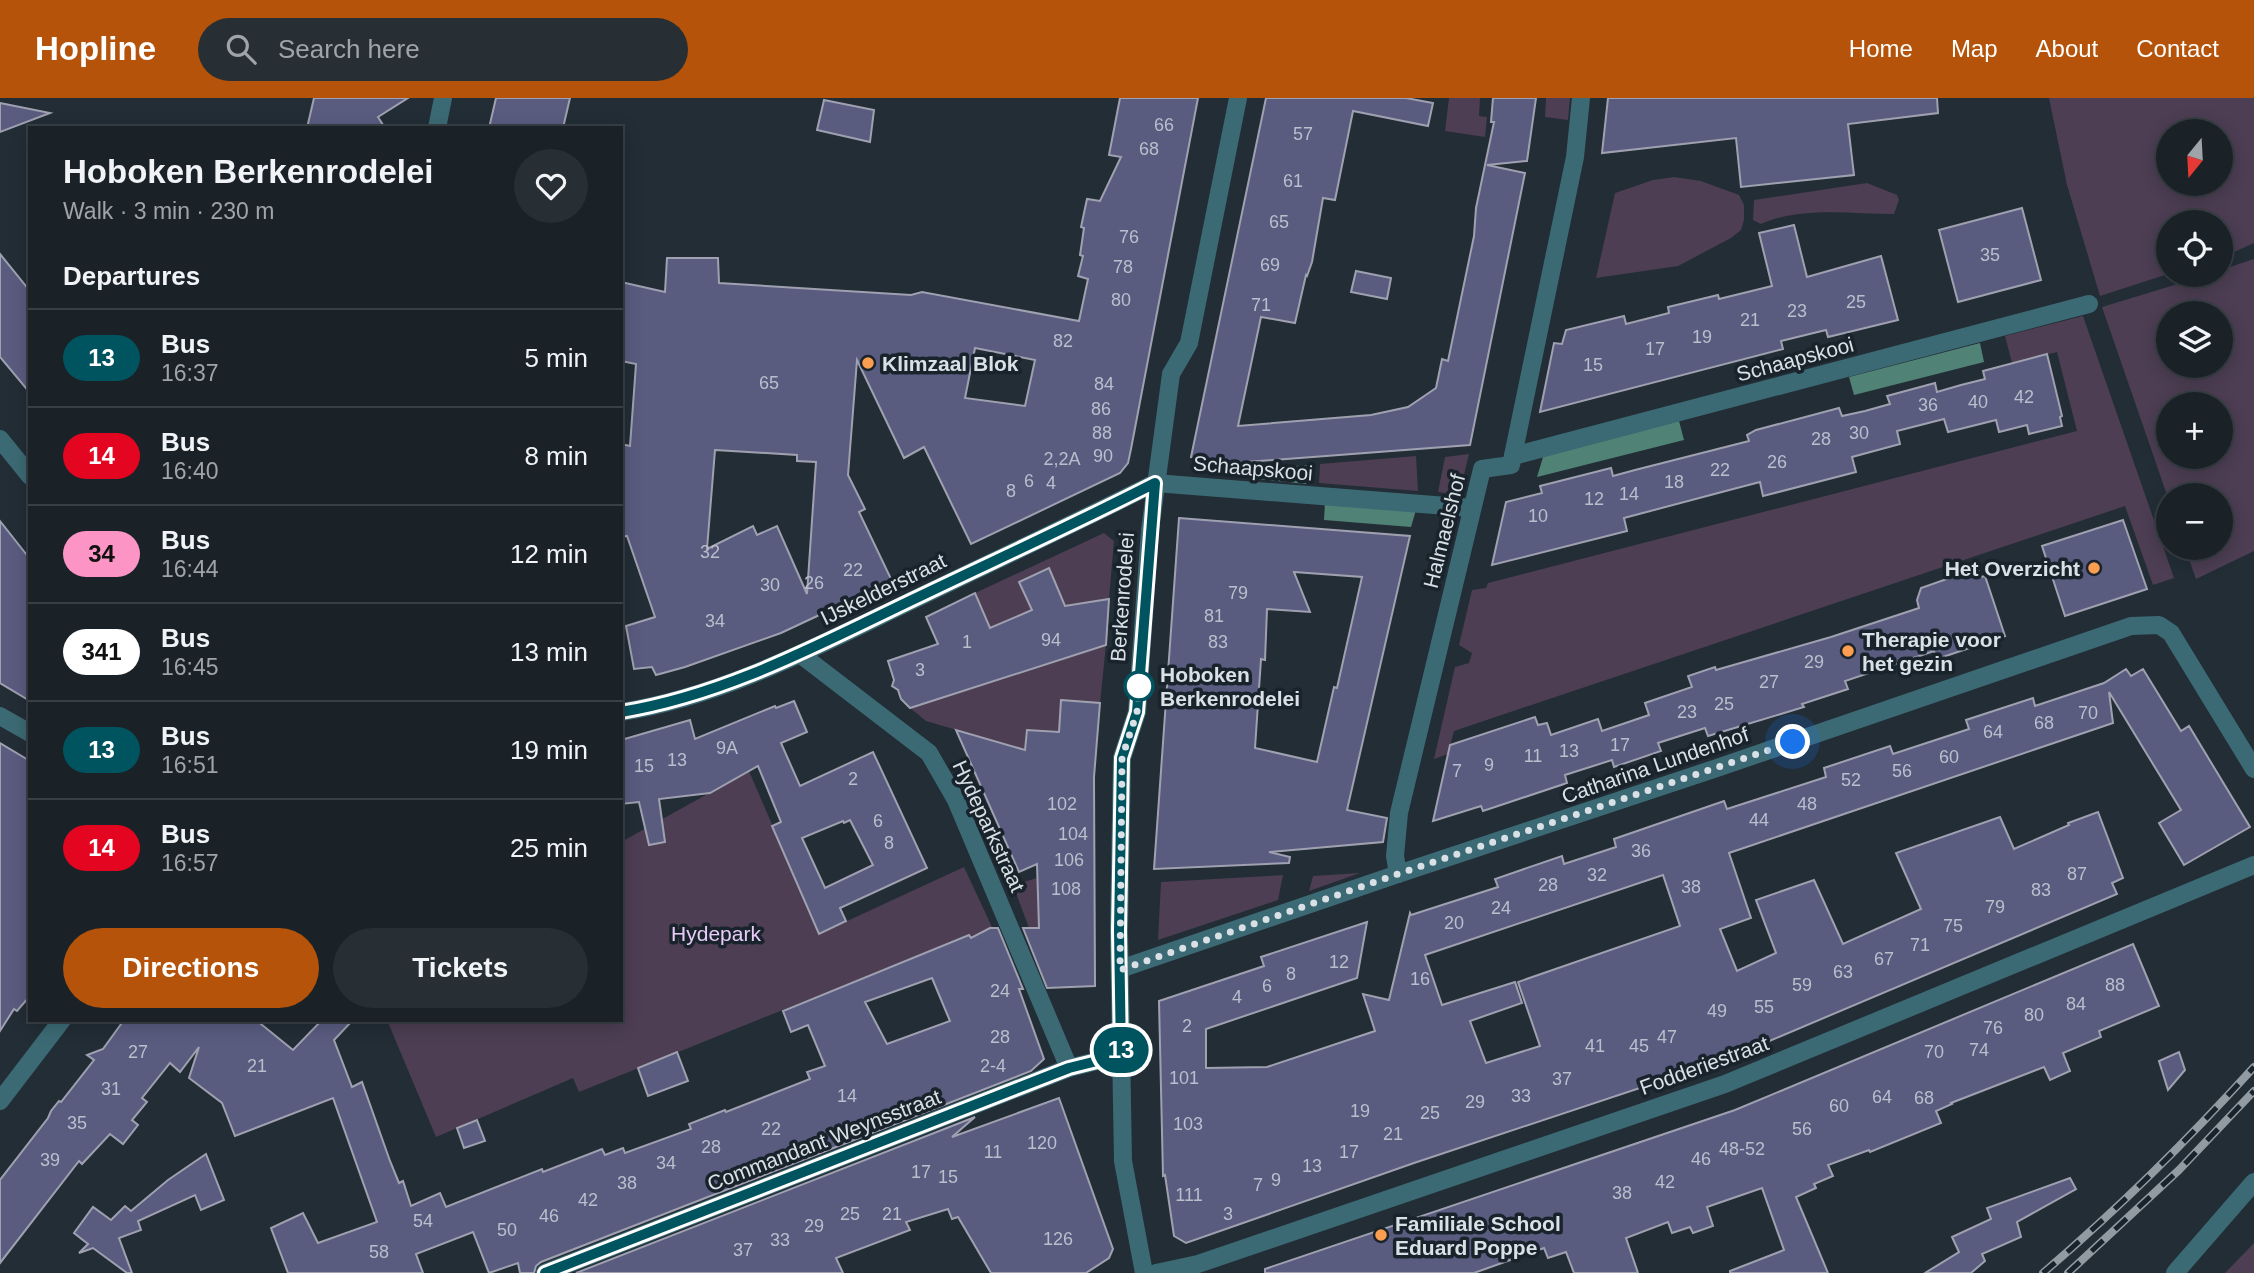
<!DOCTYPE html>
<meta charset="utf-8">
<style>
:root{--surface:#1a2228;--page:#272f34;--text:#f1f3f6;--muted:#9fa4a8;--line:#383f45;--accent:#b45309}
body{margin:0;font-family:Arial,sans-serif;background:var(--page);color:var(--text);height:100vh;display:flex;flex-direction:column;font-size:26px;white-space:nowrap}
*{box-sizing:border-box;margin:0}
p{font-size:23px;color:var(--muted)}
.icon{flex:none;width:38px;height:38px;fill:none;stroke:currentColor;stroke-width:2;stroke-linecap:round;stroke-linejoin:round}
.map{position:relative;flex:1;overflow:hidden}
.drawer{position:absolute;left:28px;top:28px;width:595px;height:896px;display:flex;flex-direction:column;background:var(--surface);border-radius:0px;box-shadow:0 4px 18px #0003,0 0 0 2px var(--line)}
.drawer>*{flex:none}
.badge{padding:0 14px;border-radius:23px;font-size:24px;line-height:46px}
.needle{width:46px;rotate:198deg}
.controls{position:absolute;left:2156px;top:21px;display:grid;gap:14px}
.controls a{display:grid;place-items:center;width:77px;height:77px;border-radius:50%;background:var(--surface);box-shadow:0 4px 18px #0003,0 0 0 2px var(--line);font-size:35px}
.you{position:absolute;width:35px;height:35px;margin:-18px;border:5px solid #fff;border-radius:50%;background:#1a73e8;box-shadow:0 0 0 10px #1a73e833}
.map>.badge{position:absolute;translate:-50% -50%;box-shadow:0 0 0 4px #fff}
h2{padding:0 35px;font-size:26px;line-height:63px}
.round{display:grid;place-items:center;flex:none;width:74px;height:74px;border-radius:37px;background:var(--page)}
.overview{display:flex;align-items:center;justify-content:space-between;height:119px;padding:0 35px}
h1{font-size:33px;font-weight:600;line-height:52px}
.cta{display:flex;gap:14px;margin-top:auto;padding:14px 35px}
.cta a{flex:1;height:80px;border-radius:42px;background:var(--accent);color:#fff;font-size:28px;font-weight:600;line-height:80px;text-align:center}
.cta a+a{background:var(--page);color:var(--text)}
ul{padding:0;list-style:none}
li{display:flex;align-items:center;gap:21px;height:98px;padding:0 35px;border-top:2px solid var(--line)}
li div{flex:1}
li b{display:block;font-size:26px}
li em{font-style:normal}
li .badge{min-width:77px;font-weight:700;text-align:center}
header{display:flex;align-items:center;gap:42px;box-sizing:border-box;height:98px;padding:0 35px;background:var(--accent);color:#fff}
header strong{font-size:33px}
nav{display:flex;gap:38px;margin-inline-start:auto;font-size:24px}
.search{width:490px;height:63px;background:var(--page);display:flex;align-items:center;gap:18px;box-sizing:border-box;padding:0 24px;border-radius:38px;color:var(--muted);font-size:26px}
.map>svg:first-child{display:block}
</style>
<header>
<strong>Hopline</strong>
<div class="search"><svg class="icon" aria-label="search" viewBox="0 0 24 24"><circle cx="10" cy="10" r="6"/><path d="M15 15l6 6"/></svg>Search here</div>
<nav><a>Home</a><a>Map</a><a>About</a><a>Contact</a></nav>
</header>
<div class="map">
<svg width="2254" height="1175" viewBox="0 0 2254 1175">
<rect width="100%" height="100%" fill="#222d36"/>
<g fill="#4d3e53" fill-rule="evenodd">
<path d="M1449 0H1480L1479 18 1487 19 1485 39 1445 33Z"/>
<path d="M1546 0H1570L1568 22 1545 19Z"/>
<path d="M2049 0H2254V145L2221 160V124H2168V176L2100 198 2067 87ZM2168 33H2221V86H2168Z"/>
<path d="M1674 79 1701 83 1739 97 1744 107V122L1741 132 1731 140 1678 168 1596 180 1615 95 1653 82Z"/>
<path d="M1867 85 1897 97 1899 102 1894 116C1851 116 1801 108 1761 126L1753 122 1754 102Z"/>
<path d="M2254 161V453L2196 481 2185 450H2221V397H2168V400L2102 209 2207 177H2221V172ZM2168 215H2221V268H2168ZM2168 306H2221V359H2168Z"/>
<path d="M2083 218 2174 480 2153 487 2125 408 1454 633 1448 656 1434 661 1455 569 1469 565 1472 555 1459 547 1472 492 1486 490 1488 485 2077 333 2057 254 2012 265 2005 238Z"/>
<path d="M1469 356 1459 397 1438 394 1445 359Z"/>
<path d="M1416 358 1418 393 1319 385 1320 366Z"/>
<path d="M1104 435 1114 443 1109 501 1065 508 1049 471 1020 484 1032 512 990 530 975 495Z"/>
<path d="M1106 547 1100 605 1061 602 1059 634 1027 632 1025 652 926 623 910 610Z"/>
<path d="M749 673 819 836 964 769 992 829 971 840 969 837 579 994 573 980 436 1039 387 922H621V744Z"/>
<path d="M1360 775 1309 793 1313 778Z"/>
<path d="M1283 777 1278 802 1158 842 1161 784Z"/>
<path d="M1037 780 1038 801H1094V831L1029 830 1013 787Z"/>
<path d="M2254 1145V1175H2225Z"/>
</g>
<g fill="#518276">
<path d="M1980 245 1984 264 1854 297 1849 279Z"/>
<path d="M1679 323 1684 342 1537 379 1543 359Z"/>
<path d="M1307 367 1306 386 1230 378V374Z"/>
<path d="M1325 404 1416 412 1411 429 1324 422Z"/>
</g>
<g fill="#595c7f" stroke="#a0a1b0" stroke-width="2" fill-rule="evenodd">
<path d="M314 0H408L378 19 385 30H307Z"/>
<path d="M496 0H570L563 30H489Z"/>
<path d="M1120 0H1198L1131 351 1128 365 1120 375 971 446 924 349 904 360 857 262 848 377 865 411 859 414 892 483 781 535 685 569 656 577 652 569 634 571 626 528 655 519 627 438 621 439V346L630 348 636 266 621 263V184L665 194 667 160H718L719 185 911 197 922 194 1079 223 1088 181 1078 178 1083 158 1080 157 1084 130 1081 129 1087 101 1100 103 1121 59 1109 57ZM975 250 1035 262 1025 308 965 300ZM715 352 797 357V363L816 364 807 496 777 428 757 437 753 428 707 451Z"/>
<path d="M1266 0H1406L1433 5 1428 28 1353 13 1335 102 1323 100 1312 164 1307 178 1306 177 1295 225 1261 219 1238 328 1371 317 1408 309 1436 290 1442 261 1448 263 1474 138 1476 110 1494 24H1491L1493 0H1536L1527 63 1487 67 1525 75 1470 347 1208 367 1207 363 1191 359Z"/>
<path d="M1608 0H1937L1938 15 1848 26 1854 77 1741 89 1736 40 1602 55Z"/>
<path d="M824 2 874 12 870 44 817 32Z"/>
<path d="M0 5 50 15 0 34Z"/>
<path d="M2022 110 2041 182 1958 204 1939 132Z"/>
<path d="M1794 127 1807 179 1881 158 1898 222 1828 239 1826 232 1781 243 1783 251 1540 314 1554 245 1562 246 1566 232 1624 218 1626 226 1669 215 1668 209 1718 197 1719 201 1772 188 1759 135Z"/>
<path d="M0 156 30 193V295L0 259Z"/>
<path d="M1356 173 1391 180 1387 201 1351 194Z"/>
<path d="M2047 256 2062 318 2060 319 2062 328 2029 336 2027 327 1999 334 1996 322 1948 334 1944 321 1897 333 1900 346 1852 359 1856 374 1763 398 1760 384 1737 390 1624 420 1627 433 1492 467 1506 404 1542 395 1540 388 1611 370 1613 378 1635 372 1749 343 1747 337 1756 332 1839 310 1842 318 1865 313 1890 306 1887 298 1935 285 1937 294 1961 287 1985 281 1983 273Z"/>
<path d="M1179 420 1410 438 1347 712 1387 720 1383 744 1269 754 1290 759 1289 765 1154 771ZM1294 474 1362 479 1337 590 1334 589 1317 664 1255 650 1261 561 1265 562 1267 511 1310 514Z"/>
<path d="M2123 422 2147 491 2065 518 2042 448Z"/>
<path d="M0 423 30 461V603L0 585Z"/>
<path d="M1049 470 1065 508 1109 501 1106 547 910 610 901 601 898 592 892 588 894 582 888 563 938 546 926 519 975 495 990 530 1032 512 1019 484Z"/>
<path d="M1978 470 1981 479 1985 478 2005 538 1937 561 1934 553 1845 583 1848 591 1802 606 1804 609 1708 638 1705 630 1658 645 1661 653 1614 669 1612 662 1565 677 1567 685 1483 713 1481 708 1433 723 1450 647 1535 619 1538 627 1547 625 1551 637 1598 621 1602 633 1649 617 1645 605 1692 589 1688 578 1715 569 1716 572 1831 539 1919 510 1917 502 1921 490Z"/>
<path d="M2126 571 2131 578 2143 571 2181 633 2189 628 2250 729 2184 767 2159 725 2181 712 2109 594 2113 625 1729 755 1751 820 1720 831 1737 873 1776 855 1756 802 1814 782 1843 846 1921 811 1896 755 2000 719 2014 751 2069 727 2068 725 2098 714 2123 780 2112 785 2117 796 1767 944 1685 975 1414 1065 1186 1145 1174 1138 1165 1077 1163 1078 1159 903 1264 868 1261 859 1367 824 1357 880 1206 931V970L1267 969 1375 933 1363 896 1389 902 1410 815 1411 817 1498 789 1495 781 1562 758 1564 766 1616 749 1614 741 1724 703 1727 711 1826 679 1824 670 1890 648 1893 656 1969 631 1966 622 2033 600 2035 608 2104 585ZM1663 777 1680 828 1518 884 1540 948 1486 965 1470 923 1522 905 1515 884 1442 907 1425 857Z"/>
<path d="M1061 602 1100 605 1094 679 1095 888 1047 890 1023 830H1039L1037 766 1019 774 956 632 1025 652 1027 632 1059 634Z"/>
<path d="M794 603 807 634 781 645 800 688 873 654 927 770 840 810 846 823 819 836 772 728 781 724 758 668 710 695 659 701 665 744 649 747 639 704 621 706V642L690 622 695 641 775 608 776 610ZM850 722 873 767 825 790 802 740 843 723 844 725Z"/>
<path d="M0 645 30 663V898L17 913 14 911 0 933Z"/>
<path d="M990 830H998L1023 891H1019L1044 961 1031 973 541 1164 536 1168 534 1175H520L518 1165 489 1175 473 1134 416 1156 423 1175H288L271 1130 303 1115 318 1145 377 1124 333 1000 235 1038 222 1005 189 980 199 949 180 974 170 965 142 1000 147 1004 132 1022 138 1027 123 1046 110 1036 82 1066 79 1063 0 1165V1082L48 1020 51 1013 59 1003 61 1004 94 962 87 957 103 951 124 922H256L293 952 322 922H353L334 942 352 989 362 984 390 1063 399 1085 403 1083 411 1108 440 1095 446 1109 542 1071 543 1074 602 1051 605 1057 623 1050 625 1055 691 1031 689 1026 725 1012 726 1014 810 981 807 974 825 968 808 927 791 934 783 913 969 837 971 840ZM932 880 950 923 887 946 865 904Z"/>
<path d="M2133 846 2159 908 2099 933 2101 939 2063 955 2070 973 2050 982 2044 969 1951 1005 1952 1006 1936 1013 1941 1025 1870 1054 1869 1052 1828 1067 1833 1078 1814 1086 1816 1090 1796 1099 1828 1175H1730V1173L1784 1152 1762 1090 1707 1109 1713 1128 1693 1135 1690 1129 1672 1135 1668 1124 1626 1140 1638 1175H1574L1566 1154 1548 1160 1544 1150 1474 1175H1265V1171L1735 1012Z"/>
<path d="M677 954 688 983 648 998 638 970Z"/>
<path d="M2179 954 2185 972 2168 992 2159 963Z"/>
<path d="M1059 1000 1113 1151 1109 1160 1086 1175H991L958 1119 952 1121 948 1111 906 1124 910 1132 836 1160 843 1175H576L975 1019 952 1039Z"/>
<path d="M477 1022 485 1043 464 1050 457 1030Z"/>
<path d="M206 1056 224 1102 201 1112 195 1097 138 1123 141 1132 119 1140 132 1175H127L93 1150 79 1155 88 1146 74 1135 93 1109 111 1122 125 1108 131 1113 168 1082Z"/>
<path d="M2070 1080 2076 1091 2017 1124 2021 1139 1982 1156 1985 1163 1971 1175H1925L1959 1154 1952 1139 1991 1121 1987 1110Z"/>
</g>
<g fill="none" stroke-linecap="round" stroke-linejoin="round">
<g stroke="#3c6a74" stroke-width="18">
<path d="M437 30 443 0"/>
<path d="M0 341 30 378"/>
<path d="M1513 358 2089 206"/>
<path d="M1155 385 1472 410"/>
<path d="M800 556 929 655 956 702 1069 970"/>
<path d="M621 614C723 598 815 549 907 505 990 465 1073 426 1155 385"/>
<path d="M0 618 30 635"/>
<path d="M1398 776 1395 758 1399 715 1482 371 1511 367 1575 59 1581 0"/>
<path d="M1120 871 1398 776 1714 671 2131 528 2159 527 2171 535 2254 671"/>
<path d="M0 1003 62 922"/>
<path d="M545 1175 1069 970 1121 957"/>
<path d="M1144 1175 1123 1063 1119 833 1122 660 1137 614 1150 432 1171 276 1189 245 1238 0"/>
<path d="M1156 1175 1198 1166 1725 986 2254 767"/>
<path d="M2175 1175 2254 1084"/>
</g>
<g stroke="#939ba2" stroke-width="8">
<g id="rail">
<path d="M2043 1175C2118 1111 2188 1042 2254 969"/>
<path d="M2068 1175 2179 1072 2254 993"/>
</g>
</g>
<use href="#rail" stroke="#19232c" stroke-width="5" stroke-dasharray="16" stroke-linecap="butt"/>
</g>
<g fill="none" stroke-linecap="round" stroke-linejoin="round">
<g stroke="#fff" stroke-width="16">
<path id="line" d="M545 1175 1069 970 1121 957 1119 833 1122 660 1137 614 1155 385C1075 426 993 463 912 502 818 547 725 597 621 614"/>
</g>
<use href="#line" stroke="#005460" stroke-width="10"/>
<path stroke="#d9e0e6" stroke-width="7" stroke-dasharray="0 12.6" d="M1139 588 1137 614 1122 660 1120 872 1398 776 1793 644"/>
</g>
<g fill="#fb9e50" stroke="#19232c" stroke-width="2.5">
<circle cx="868" cy="265" r="7"/>
<circle cx="2094" cy="470" r="7"/>
<circle cx="1848" cy="553" r="7"/>
<circle cx="1381" cy="1137" r="7"/>
</g>
<circle fill="#fff" stroke="#005460" stroke-width="3.5" cx="1139" cy="588" r="14"/>
<g text-anchor="middle" dominant-baseline="central" stroke-width="7" stroke-linejoin="round" paint-order="stroke">
<g font-size="18" fill="#b9bfcc">
<text x="1164" y="27">66</text>
<text x="1303" y="36">57</text>
<text x="1149" y="51">68</text>
<text x="1293" y="83">61</text>
<text x="1279" y="124">65</text>
<text x="1129" y="139">76</text>
<text x="1990" y="157">35</text>
<text x="1270" y="167">69</text>
<text x="1123" y="169">78</text>
<text x="1121" y="202">80</text>
<text x="1856" y="204">25</text>
<text x="1261" y="207">71</text>
<text x="1797" y="213">23</text>
<text x="1750" y="222">21</text>
<text x="1702" y="239">19</text>
<text x="1063" y="243">82</text>
<text x="1655" y="251">17</text>
<text x="1593" y="267">15</text>
<text x="769" y="285">65</text>
<text x="1104" y="286">84</text>
<text x="2024" y="299">42</text>
<text x="1978" y="304">40</text>
<text x="1928" y="307">36</text>
<text x="1101" y="311">86</text>
<text x="1102" y="335">88</text>
<text x="1859" y="335">30</text>
<text x="1821" y="341">28</text>
<text x="1103" y="358">90</text>
<text x="1062" y="361">2,2A</text>
<text x="1777" y="364">26</text>
<text x="1720" y="372">22</text>
<text x="1029" y="383">6</text>
<text x="1674" y="384">18</text>
<text x="1051" y="385">4</text>
<text x="1011" y="393">8</text>
<text x="1629" y="396">14</text>
<text x="1594" y="401">12</text>
<text x="1538" y="418">10</text>
<text x="710" y="454">32</text>
<text x="853" y="472">22</text>
<text x="814" y="485">26</text>
<text x="770" y="487">30</text>
<text x="1238" y="495">79</text>
<text x="1214" y="518">81</text>
<text x="715" y="523">34</text>
<text x="1051" y="542">94</text>
<text x="967" y="544">1</text>
<text x="1218" y="544">83</text>
<text x="1814" y="564">29</text>
<text x="920" y="572">3</text>
<text x="1769" y="584">27</text>
<text x="1724" y="606">25</text>
<text x="1687" y="614">23</text>
<text x="2088" y="615">70</text>
<text x="2044" y="625">68</text>
<text x="1993" y="634">64</text>
<text x="1620" y="647">17</text>
<text x="727" y="650">9A</text>
<text x="1569" y="653">13</text>
<text x="1533" y="658">11</text>
<text x="1949" y="659">60</text>
<text x="677" y="662">13</text>
<text x="1489" y="667">9</text>
<text x="644" y="668">15</text>
<text x="1457" y="673">7</text>
<text x="1902" y="673">56</text>
<text x="853" y="681">2</text>
<text x="1851" y="682">52</text>
<text x="1062" y="706">102</text>
<text x="1807" y="706">48</text>
<text x="1759" y="722">44</text>
<text x="878" y="723">6</text>
<text x="1073" y="736">104</text>
<text x="889" y="745">8</text>
<text x="1641" y="753">36</text>
<text x="1069" y="762">106</text>
<text x="2077" y="776">87</text>
<text x="1597" y="777">32</text>
<text x="1548" y="787">28</text>
<text x="1691" y="789">38</text>
<text x="1066" y="791">108</text>
<text x="2041" y="792">83</text>
<text x="1995" y="809">79</text>
<text x="1501" y="810">24</text>
<text x="1454" y="825">20</text>
<text x="1953" y="828">75</text>
<text x="1920" y="847">71</text>
<text x="1884" y="861">67</text>
<text x="1339" y="864">12</text>
<text x="1843" y="874">63</text>
<text x="1291" y="876">8</text>
<text x="1420" y="881">16</text>
<text x="1802" y="887">59</text>
<text x="2115" y="887">88</text>
<text x="1267" y="888">6</text>
<text x="1000" y="893">24</text>
<text x="1237" y="899">4</text>
<text x="2076" y="906">84</text>
<text x="1764" y="909">55</text>
<text x="1717" y="913">49</text>
<text x="2034" y="917">80</text>
<text x="1187" y="928">2</text>
<text x="1993" y="930">76</text>
<text x="1000" y="939">28</text>
<text x="1667" y="939">47</text>
<text x="1595" y="948">41</text>
<text x="1639" y="948">45</text>
<text x="1979" y="952">74</text>
<text x="138" y="954">27</text>
<text x="1934" y="954">70</text>
<text x="257" y="968">21</text>
<text x="993" y="968">2-4</text>
<text x="1184" y="980">101</text>
<text x="1562" y="981">37</text>
<text x="111" y="991">31</text>
<text x="847" y="998">14</text>
<text x="1521" y="998">33</text>
<text x="1882" y="999">64</text>
<text x="1924" y="1000">68</text>
<text x="1475" y="1004">29</text>
<text x="1839" y="1008">60</text>
<text x="1360" y="1013">19</text>
<text x="1430" y="1015">25</text>
<text x="77" y="1025">35</text>
<text x="1188" y="1026">103</text>
<text x="771" y="1031">22</text>
<text x="1802" y="1031">56</text>
<text x="1393" y="1036">21</text>
<text x="1042" y="1045">120</text>
<text x="711" y="1049">28</text>
<text x="1742" y="1051">48-52</text>
<text x="993" y="1054">11</text>
<text x="1349" y="1054">17</text>
<text x="1701" y="1061">46</text>
<text x="50" y="1062">39</text>
<text x="666" y="1065">34</text>
<text x="1312" y="1068">13</text>
<text x="921" y="1074">17</text>
<text x="948" y="1079">15</text>
<text x="1276" y="1082">9</text>
<text x="1665" y="1084">42</text>
<text x="627" y="1085">38</text>
<text x="1258" y="1087">7</text>
<text x="1622" y="1095">38</text>
<text x="1189" y="1097">111</text>
<text x="588" y="1102">42</text>
<text x="850" y="1116">25</text>
<text x="892" y="1116">21</text>
<text x="1228" y="1116">3</text>
<text x="549" y="1118">46</text>
<text x="423" y="1123">54</text>
<text x="814" y="1128">29</text>
<text x="507" y="1132">50</text>
<text x="1058" y="1141">126</text>
<text x="780" y="1142">33</text>
<text x="743" y="1152">37</text>
<text x="379" y="1154">58</text>
</g>
<g font-size="21" fill="#d9e0e6" stroke="#19232c">
<text transform="translate(1795 261) rotate(-15)">Schaapskooi</text>
<text transform="translate(1253 370) rotate(5)">Schaapskooi</text>
<text transform="translate(1444 433) rotate(-76)">Halmaelshof</text>
<text transform="translate(883 491) rotate(-26)">IJskelderstraat</text>
<text transform="translate(1122 499) rotate(-86)">Berkenrodelei</text>
<text transform="translate(1655 667) rotate(-19)">Catharina Lundenhof</text>
<text transform="translate(989 728) rotate(65)">Hydeparkstraat</text>
<text transform="translate(1704 967) rotate(-20)">Fodderiestraat</text>
<text transform="translate(824 1042) rotate(-21)">Commandant Weynsstraat</text>
</g>
<g font-size="21" font-weight="bold" fill="#d9e0e6" stroke="#19232c" text-anchor="start">
<text x="882" y="265">Klimzaal Blok</text>
<text x="2080" y="470" text-anchor="end">Het Overzicht</text>
<text x="1862" y="541">Therapie voor<tspan x="1862" dy="24">het gezin</tspan></text>
<text x="1395" y="1125">Familiale School<tspan x="1395" dy="24">Eduard Poppe</tspan></text>
</g>
<g font-size="21" font-weight="bold" fill="#d9e0e6" stroke="#19232c" text-anchor="start">
<text x="1160" y="576">Hoboken<tspan x="1160" dy="24">Berkenrodelei</tspan></text>
</g>
<g font-size="21" fill="#e9cbf8" stroke="#19232c">
<text x="716" y="835">Hydepark</text>
</g>
</g>
</svg>
<div class="controls">
<a><svg class="needle" viewBox="-14 -14 28 28"><path d="M0-13l5 13h-10z" fill="#e53935"/><path d="M0 13l5-13h-10z" fill="#9fa4a8"/></svg></a>
<a><svg class="icon" aria-label="locate" viewBox="0 0 24 24"><circle cx="12" cy="12" r="6"/><path d="M12 2v4M12 18v4M2 12h4M18 12h4"/></svg></a>
<a><svg class="icon" aria-label="layers" viewBox="0 0 24 24"><path d="M12 4l9 5-9 5-9-5zM3 14l9 5 9-5"/></svg></a>
<a>+</a>
<a>−</a>
</div>
<div class="you" style="left:1793px;top:644px"></div>
<b class="badge" style="left:1121px;top:952px;background:#005460;color:#fff">13</b>
<section class="drawer">
<div class="overview"><div><h1>Hoboken Berkenrodelei</h1><p>Walk · 3 min · 230 m</p></div><a class="round"><svg class="icon" aria-label="heart" viewBox="0 0 24 24"><path d="M12 20l-8-8c-3-5 5-10 8-4 3-6 11-1 8 4z"/></svg></a></div>
<h2>Departures</h2>
<ul>
<li><span class="badge" style="background:#005460;color:#fff">13</span><div><b>Bus</b><p>16:37</p></div><em>5 min</em></li>
<li><span class="badge" style="background:#e40521;color:#fff">14</span><div><b>Bus</b><p>16:40</p></div><em>8 min</em></li>
<li><span class="badge" style="background:#fc95c5;color:#111">34</span><div><b>Bus</b><p>16:44</p></div><em>12 min</em></li>
<li><span class="badge" style="background:#fff;color:#111">341</span><div><b>Bus</b><p>16:45</p></div><em>13 min</em></li>
<li><span class="badge" style="background:#005460;color:#fff">13</span><div><b>Bus</b><p>16:51</p></div><em>19 min</em></li>
<li><span class="badge" style="background:#e40521;color:#fff">14</span><div><b>Bus</b><p>16:57</p></div><em>25 min</em></li>
</ul>
<div class="cta"><a>Directions</a><a>Tickets</a></div>
</section>
</div>
